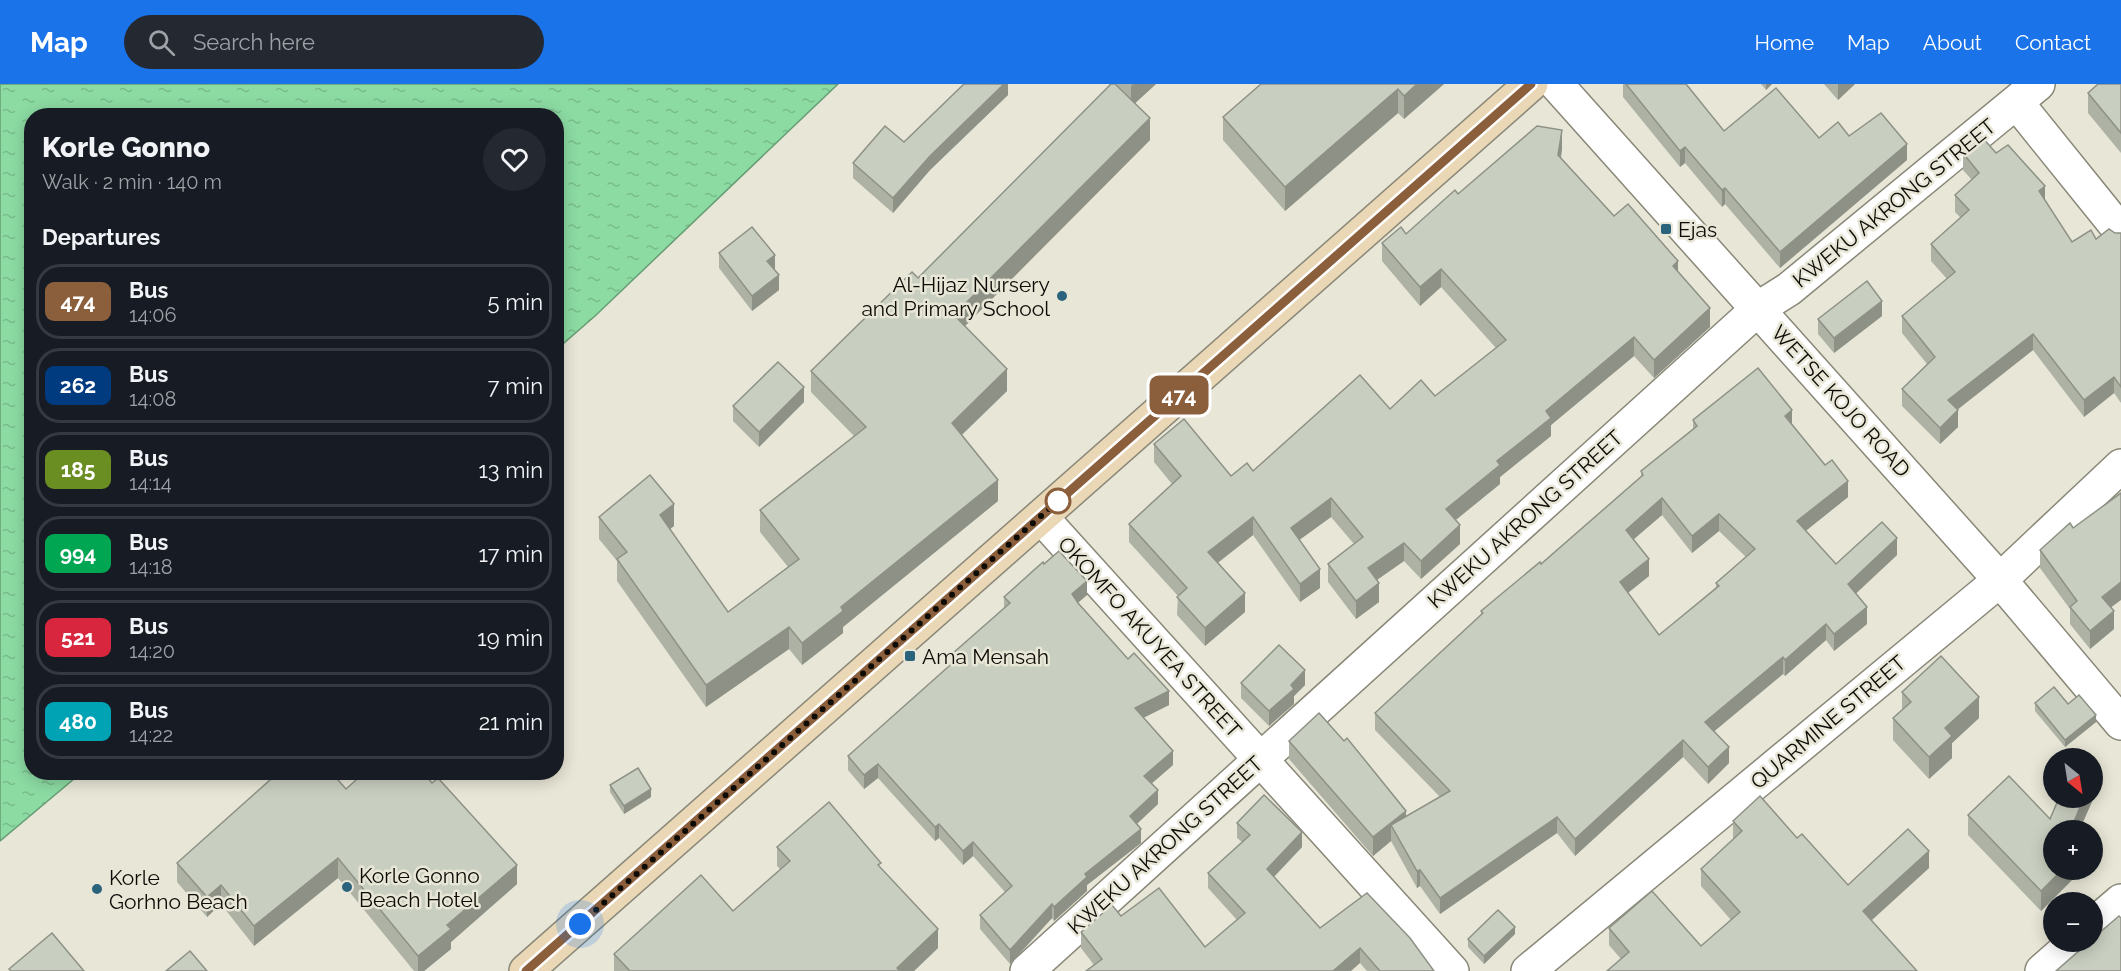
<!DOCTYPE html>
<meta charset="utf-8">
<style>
:root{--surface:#171b24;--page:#242831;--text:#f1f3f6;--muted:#9ea1a6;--line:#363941;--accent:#1a73e8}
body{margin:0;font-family:Raleway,sans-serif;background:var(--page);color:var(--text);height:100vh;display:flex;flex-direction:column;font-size:22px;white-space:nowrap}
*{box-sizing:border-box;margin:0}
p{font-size:20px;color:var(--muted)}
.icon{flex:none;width:33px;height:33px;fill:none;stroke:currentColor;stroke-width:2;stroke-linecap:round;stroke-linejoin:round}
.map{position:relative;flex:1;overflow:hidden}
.drawer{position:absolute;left:24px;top:24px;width:540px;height:672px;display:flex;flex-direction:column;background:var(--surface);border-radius:24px;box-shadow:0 3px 15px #0003}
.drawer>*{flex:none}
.badge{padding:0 12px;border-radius:9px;font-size:21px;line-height:39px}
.needle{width:39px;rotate:150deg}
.tools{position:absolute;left:2043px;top:664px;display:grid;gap:12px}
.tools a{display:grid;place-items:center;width:60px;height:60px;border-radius:50%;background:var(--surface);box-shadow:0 3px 15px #0003;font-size:30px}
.you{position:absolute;width:30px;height:30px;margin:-15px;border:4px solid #fff;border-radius:50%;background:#1a73e8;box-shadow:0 0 0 9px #1a73e833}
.map>.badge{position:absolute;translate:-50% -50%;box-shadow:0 0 0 3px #fff}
h2{padding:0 18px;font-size:22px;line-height:54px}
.round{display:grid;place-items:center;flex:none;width:63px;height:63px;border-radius:32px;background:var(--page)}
.head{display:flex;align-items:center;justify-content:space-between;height:102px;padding:0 18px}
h1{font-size:28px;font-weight:800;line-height:45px}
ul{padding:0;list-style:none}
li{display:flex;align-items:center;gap:18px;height:75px;margin:0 12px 9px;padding:0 6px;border:3px solid var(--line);border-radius:24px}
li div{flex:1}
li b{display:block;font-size:22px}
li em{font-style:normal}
li .badge{min-width:66px;font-weight:700;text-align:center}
header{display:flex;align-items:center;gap:36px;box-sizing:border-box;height:84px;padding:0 30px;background:var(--accent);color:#fff}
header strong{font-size:28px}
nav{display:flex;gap:33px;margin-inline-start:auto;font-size:21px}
.search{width:420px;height:54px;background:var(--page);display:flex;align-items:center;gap:15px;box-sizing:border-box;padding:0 21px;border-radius:33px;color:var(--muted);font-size:22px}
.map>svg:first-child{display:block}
</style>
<header>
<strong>Map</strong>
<div class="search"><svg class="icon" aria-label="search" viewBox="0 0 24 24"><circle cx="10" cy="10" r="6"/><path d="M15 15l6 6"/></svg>Search here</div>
<nav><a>Home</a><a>Map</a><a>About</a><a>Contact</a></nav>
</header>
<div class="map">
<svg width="2121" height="887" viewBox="0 0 2121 887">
<defs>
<pattern id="water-ripples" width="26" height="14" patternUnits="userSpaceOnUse" patternTransform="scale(1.5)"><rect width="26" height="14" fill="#8cdba3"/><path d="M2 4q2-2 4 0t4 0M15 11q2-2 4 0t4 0" fill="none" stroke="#78bb8b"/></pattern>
</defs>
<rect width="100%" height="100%" fill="#e8e6d6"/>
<path fill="url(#water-ripples)" stroke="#669d74" stroke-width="1.5" d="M0 0H838L595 232 557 265 556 32H32V688L81 689 0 757Z"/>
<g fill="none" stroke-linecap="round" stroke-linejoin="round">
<g stroke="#898778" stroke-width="36">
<g id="minor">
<path d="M1556 0 2000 496 2121 639"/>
<path d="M2017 19 2121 148"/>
<path d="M1041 433 1452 887"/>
<path d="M2092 842 2121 817"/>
<path d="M1027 887 1759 224 1789 205 2038 0"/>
<path d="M1528 887 2000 496 2121 382"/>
<path d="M2042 887 2075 858"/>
</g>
</g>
<g stroke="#898778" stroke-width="36">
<path id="secondary" d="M526 887 1531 0"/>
</g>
<use href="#minor" stroke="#fff" stroke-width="33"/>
<use href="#secondary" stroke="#e9d7b6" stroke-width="33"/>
</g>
<g fill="#adb2a5" fill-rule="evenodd">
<path d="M1008 0V11L930 86 893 129 853 94V79L904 58Z"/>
<path d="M1109 0H1156L1135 19 1150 56 965 242 1007 307 962 351 998 417 843 543V549L802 581 789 565 706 623 617 497V477L599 455V433L674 442 670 445 728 528 788 483 760 448V426L854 352 811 308V287L918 194 1110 1Z"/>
<path d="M1261 0H1444L1404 35 1398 29 1285 127 1223 56V33Z"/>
<path d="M1623 0H1686L1724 47 1819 54 1849 52 1907 76 1780 184 1725 120 1722 123 1685 79 1680 83 1623 13Z"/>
<path d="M1761 0H1772L1766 6Z"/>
<path d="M1824 0H1855L1838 16Z"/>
<path d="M2121 0V69L2088 29V9Z"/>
<path d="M1562 65 1561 74 1614 132 1678 188 1710 243 1654 294 1634 272 1551 341V352L1500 393V400L1455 436 1460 460 1421 495 1404 477 1377 496 1379 518 1356 535 1328 498V480L1354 460 1331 433 1299 456 1320 504 1300 518 1253 451 1218 479 1245 528 1205 562 1177 531 1178 512 1129 458V440L1172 400 1154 378V360L1231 392 1253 387 1390 325 1435 312 1496 264 1441 203 1420 222 1382 177V159L1406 150 1458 110Z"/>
<path d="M1963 69H1996L2045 116 2072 158 2096 155 2115 149H2121V319L2114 309 2084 333 2033 266 1957 326 1958 343 1940 360 1902 322V305L1927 280 1902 249V232L1947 195 1931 177V160L1961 134 1955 128V111L1972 96 1963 86Z"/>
<path d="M719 169 774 186 779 206 752 227 719 184Z"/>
<path d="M1882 232 1834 269 1818 250V235Z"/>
<path d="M804 318 759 363 733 337V322Z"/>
<path d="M1693 336 1792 340 1848 413 1805 447 1836 480 1897 471 1856 509 1867 540 1834 567 1826 556 1785 592 1783 590 1714 647 1729 679 1708 700 1683 673 1575 772 1557 749 1440 830 1420 802 1417 804 1391 757 1373 772 1289 675V657L1406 733 1440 713 1375 646V629L1481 531V527L1541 480 1641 394V387L1693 345ZM1662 431 1692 469 1719 447 1746 473 1716 499V503L1659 551 1628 509 1649 492 1633 455Z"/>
<path d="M2040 466 2110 523 2114 545 2090 565 2070 540V525L2040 484Z"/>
<path d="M1087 511 1077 519 1169 621 1143 634 1173 681 1151 700 1158 720 1137 740 1141 759 1087 801V807L1054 837 1052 834 1010 880 980 845V831L1005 808 973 772 963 781 939 754 935 757 878 694 864 705 848 686V672L952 580V570L1004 524V513Z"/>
<path d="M1241 599 1305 601 1294 612V620L1269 642 1241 614Z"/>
<path d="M1902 608 1979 634 1952 659V674L1929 695 1893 656V634L1902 626Z"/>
<path d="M2035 619 2068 620 2096 638 2065 663 2035 627Z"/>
<path d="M610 701 651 713 624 730 610 708Z"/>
<path d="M346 705 517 800 451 858V865L424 887H414L338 794 254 862 221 820 207 833 177 798V779Z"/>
<path d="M2094 713 2079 747H2054L2072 786V796L2041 827 1968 751V731L2050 735Z"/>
<path d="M1733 737 1797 754 1848 801 1929 784 1872 836 1621 875 1609 861V844L1701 862 1731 836 1701 802V785L1734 755 1733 754Z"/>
<path d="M1237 739 1302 763 1274 793 1320 844 1434 887H1367L1360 879 1094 881 1081 864V848L1121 832 1205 863 1237 836 1208 804V789L1242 758 1237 754Z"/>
<path d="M777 763 881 784 938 864 914 887H614V870L733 827 781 786 777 782Z"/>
<path d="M1515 850 1484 880 1468 863V855Z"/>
</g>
<g fill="#8d9186">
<path d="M1004 0H1008V11L930 86 893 129V114L930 72Z"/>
<path d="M1133 0H1156L1131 23V2Z"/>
<path d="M1417 0H1444L1404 35V12Z"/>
<path d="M1766 0H1772L1766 6Z"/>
<path d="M1838 0H1855L1838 16Z"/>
<path d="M1398 5V29L1285 127V103Z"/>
<path d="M1150 34V56L954 253V231Z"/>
<path d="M1562 46V65L1558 90V71Z"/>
<path d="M1907 60V76L1780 184V168Z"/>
<path d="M1685 63V79L1680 83V67Z"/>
<path d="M2045 102V119L2039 107Z"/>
<path d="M1725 104V120L1722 123V106Z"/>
<path d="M775 171V186L767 177Z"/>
<path d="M1678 177V195L1673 182Z"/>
<path d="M1441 185V203L1420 222V203Z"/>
<path d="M779 191V206L752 227V212Z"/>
<path d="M1882 217V232L1834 269V254Z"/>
<path d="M1710 224V243L1654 294V276Z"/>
<path d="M2033 250V266L1948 333V316Z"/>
<path d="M1634 253V272L1551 341V352L1500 393V400L1446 444V425L1497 377 1546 327Z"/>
<path d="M1007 285V307L952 360V339Z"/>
<path d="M2114 293V309L2084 333V316Z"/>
<path d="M804 303V318L759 363V348Z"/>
<path d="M1792 326V343L1785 332Z"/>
<path d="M1958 326V343L1940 360V344Z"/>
<path d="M998 396V417L843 543V549L802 581V559L841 523Z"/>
<path d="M1848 397V413L1797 454V437Z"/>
<path d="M1331 414V433L1291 462V444Z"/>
<path d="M1662 414V431L1626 462V446Z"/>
<path d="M674 420V442L660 453V431Z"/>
<path d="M1719 430V447L1692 469V452Z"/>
<path d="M1253 433V451L1208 486V468Z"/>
<path d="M1460 441V460L1421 495V477Z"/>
<path d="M1897 454V471L1848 517V500Z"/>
<path d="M1404 459V477L1368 502V484Z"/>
<path d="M1649 475V492L1620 515V498Z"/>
<path d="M1320 485V504L1300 518V500Z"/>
<path d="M1087 497V511L1072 524V510Z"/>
<path d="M2121 498V516L2102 530V513Z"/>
<path d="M1379 499V518L1356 535V517Z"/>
<path d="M1245 509V528L1205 562V544Z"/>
<path d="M1867 523V540L1834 567V550Z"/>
<path d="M2114 527V545L2090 565V547Z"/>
<path d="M1826 540V556L1785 592V576Z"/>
<path d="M789 543V565L706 623V601Z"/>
<path d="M1783 573V590L1705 655V638Z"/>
<path d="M1305 586V601L1294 612V620L1269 642V627L1291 601Z"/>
<path d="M1169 607V621L1135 638V624Z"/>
<path d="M1979 613V634L1952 659V674L1929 695V673L1945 644Z"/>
<path d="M2096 631V638L2065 663V656Z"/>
<path d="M1683 656V673L1575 772V755Z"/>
<path d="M1729 663V679L1708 700V683Z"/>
<path d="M1173 667V681L1144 706V692Z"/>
<path d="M878 680V694L864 705V691Z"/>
<path d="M2094 693V713L2079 747H2070L2084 714H2092V696Z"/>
<path d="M651 705V713L624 730V722Z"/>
<path d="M1158 706V720L1130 746V732Z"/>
<path d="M1406 727V745L1391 741V757L1373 772V753Z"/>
<path d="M1557 733V749L1440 830V814Z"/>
<path d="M939 740V754L935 757V743Z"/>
<path d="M1141 745V759L1087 801V807L1054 837V823L1085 790Z"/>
<path d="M1302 748V763L1267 800V785Z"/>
<path d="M973 758V772L963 781V767Z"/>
<path d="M1929 767V784L1863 844V827Z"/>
<path d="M338 774V794L254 862V842Z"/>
<path d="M517 781V800L451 858V865L424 887H418V872L447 841Z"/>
<path d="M1420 786V802L1417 804V787Z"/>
<path d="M2062 786H2072V796L2041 827V807Z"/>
<path d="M221 801V820L207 833V813Z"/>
<path d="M1052 820V834L1010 880V866Z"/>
<path d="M1515 843V850L1484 880V872Z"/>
<path d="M938 845V864L914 887H897V884Z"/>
<path d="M1360 864V879L1351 887H1333Z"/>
</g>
<g fill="#c9cfc0" stroke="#8d9186" stroke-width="1.5" fill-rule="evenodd">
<path d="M964 0H1004L930 72 893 114 853 79 885 42 904 58Z"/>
<path d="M1111 0H1115L1150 34 954 231 1007 285 952 339 998 396 841 523 843 527 802 559 789 543 706 601 617 475 627 468 599 433 650 391 674 420 660 431 728 528 799 475 760 426 866 343 811 287 912 188 918 194Z"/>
<path d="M1261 0H1417L1404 12 1398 5 1285 103 1223 33Z"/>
<path d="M1626 0H1686L1724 47 1776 4 1819 54 1838 38 1849 52 1881 29 1907 60 1780 168 1725 104 1722 106 1685 63 1680 67Z"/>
<path d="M2098 0H2121V49L2088 9Z"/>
<path d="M1537 42 1562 46 1558 71 1614 132 1628 120 1678 177 1673 182 1710 224 1654 276 1634 253 1546 327 1551 334 1497 377 1500 381 1446 425 1460 441 1421 477 1404 459 1368 484 1379 499 1356 517 1328 480 1363 453 1331 414 1291 444 1320 485 1300 500 1253 433 1208 468 1245 509 1205 544 1177 513 1187 504 1129 440 1181 392 1154 360 1184 335 1231 392 1247 379 1253 387 1360 291 1390 325 1421 296 1435 312 1506 256 1441 185 1420 203 1382 159 1401 143 1406 150 1455 106 1458 110Z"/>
<path d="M1982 53 1996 69 2008 61 2045 102 2039 107 2072 158 2091 146 2096 155 2109 145 2115 149H2121V303L2114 293 2084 316 2033 250 1948 316 1958 326 1940 344 1902 305 1935 273 1902 232 1955 188 1931 160 1969 126 1955 111 1979 89 1963 69Z"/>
<path d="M752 143 775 171 767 177 779 191 752 212 719 169Z"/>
<path d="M1867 197 1882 217 1834 254 1818 235Z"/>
<path d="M778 278 804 303 759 348 733 322Z"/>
<path d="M1758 284 1792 326 1785 332 1825 381 1832 376 1848 397 1797 437 1836 480 1882 438 1897 454 1848 500 1867 523 1834 550 1826 540 1785 576 1783 573 1705 638 1729 663 1708 683 1683 656 1575 755 1557 733 1440 814 1420 786 1417 787 1391 741 1450 707 1375 629 1483 529 1481 527 1540 478 1541 480 1643 391 1641 387 1697 342 1693 336ZM1662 414 1692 452 1719 430 1755 465 1716 499 1719 502 1659 551 1620 498 1649 475 1626 446Z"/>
<path d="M2121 409V498L2102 513 2114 527 2090 547 2070 523 2077 517 2040 466 2070 439 2073 444Z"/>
<path d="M1059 467 1087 497 1072 510 1078 519 1128 575 1134 569 1169 607 1135 624 1173 667 1144 692 1158 706 1130 732 1141 745 1085 790 1087 793 1054 823 1052 820 1010 866 980 831 1012 802 973 758 963 767 939 740 935 743 878 680 864 691 848 672 957 575 952 570 1010 519 1004 513 1043 478 1044 480Z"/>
<path d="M1279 561 1305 586 1291 601 1294 605 1269 627 1241 599Z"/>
<path d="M1941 572 1979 613 1945 644 1952 652 1929 673 1893 634 1911 618 1902 608Z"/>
<path d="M2054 603 2068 620 2079 611 2096 631 2065 656 2035 619Z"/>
<path d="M1319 629 1344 657 1347 654 1406 727 1373 753 1289 657Z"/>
<path d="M638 684 651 705 624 722 610 701Z"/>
<path d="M279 688H331L346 705 365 688H423L432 699 438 694 517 781 447 841 451 845 418 872 338 774 254 842 221 801 207 813 177 779Z"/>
<path d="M2009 692 2050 735 2059 714H2084L2070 747H2054V786H2062L2041 807 1968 731Z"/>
<path d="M1264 711 1302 748 1267 785 1320 844 1367 809 1410 854 1434 887H1380L1360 864 1333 887H1086L1102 875 1081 848 1112 821 1121 832 1159 804 1205 863 1245 829 1208 789 1250 751 1237 739Z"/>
<path d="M1760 712 1797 754 1802 750 1848 801 1908 745 1929 767 1863 827 1917 887H1607L1629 868 1609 844 1652 807 1701 862 1740 828 1701 785 1742 747 1733 737Z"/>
<path d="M829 718 881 779 878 781 938 845 897 884 900 887H630L614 870 701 791 733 827 790 777 777 763Z"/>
<path d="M1498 826 1515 843 1484 872 1468 855Z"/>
<path d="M2119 832 2121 834V887H2056L2089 858H2092V855Z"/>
<path d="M52 849 84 887H11L9 885Z"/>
<path d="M190 867 207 887H166Z"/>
</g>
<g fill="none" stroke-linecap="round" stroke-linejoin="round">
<g stroke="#fff" stroke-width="14">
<path id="line" d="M526 887 1531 0"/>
</g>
<use href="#line" stroke="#8b5e3c" stroke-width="9"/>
<path stroke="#0c0b06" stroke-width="6" stroke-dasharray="0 10.8" d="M580 840 1058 417"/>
</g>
<g fill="#2b637d" stroke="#e8e6d6" stroke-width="2">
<rect x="1660" y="139" width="12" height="12" rx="3"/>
<circle cx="1062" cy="212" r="6"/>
<rect x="904" y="566" width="12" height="12" rx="3"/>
<circle cx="347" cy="803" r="6"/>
<circle cx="97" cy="805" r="6"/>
</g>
<circle fill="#fff" stroke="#8b5e3c" stroke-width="3" cx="1058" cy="417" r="12"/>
<g text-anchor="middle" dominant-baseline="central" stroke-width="5" stroke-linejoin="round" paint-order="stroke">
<g font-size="21" fill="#0c0b06" stroke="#e8e6d6">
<text transform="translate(1894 119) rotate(-39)">KWEKU AKRONG STREET</text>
<text transform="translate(1841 317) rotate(48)">WETSE KOJO ROAD</text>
<text transform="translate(1525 435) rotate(-42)">KWEKU AKRONG STREET</text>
<text transform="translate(1150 553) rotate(48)">OKOMFO AKUYEA STREET</text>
<text transform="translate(1828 638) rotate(-40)">QUARMINE STREET</text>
<text transform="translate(1165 761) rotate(-42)">KWEKU AKRONG STREET</text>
</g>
<g font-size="21" fill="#0c0b06" stroke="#e8e6d6" text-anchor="start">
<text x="1678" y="145">Ejas</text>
<text x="1050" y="200" text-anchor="end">Al-Hijaz Nursery<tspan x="1050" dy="24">and Primary School</tspan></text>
<text x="922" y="572">Ama Mensah</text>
<text x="359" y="791">Korle Gonno<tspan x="359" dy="24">Beach Hotel</tspan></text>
<text x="109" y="793">Korle<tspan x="109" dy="24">Gorhno Beach</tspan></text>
</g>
</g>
</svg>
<div class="tools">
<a><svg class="needle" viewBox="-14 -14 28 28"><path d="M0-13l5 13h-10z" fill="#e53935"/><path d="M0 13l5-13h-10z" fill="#9ea1a6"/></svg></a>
<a>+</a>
<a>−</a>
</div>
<div class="you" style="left:580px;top:840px"></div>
<b class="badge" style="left:1179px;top:311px;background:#8b5e3c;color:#fff">474</b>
<section class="drawer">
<div class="head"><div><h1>Korle Gonno</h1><p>Walk · 2 min · 140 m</p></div><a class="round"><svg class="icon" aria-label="heart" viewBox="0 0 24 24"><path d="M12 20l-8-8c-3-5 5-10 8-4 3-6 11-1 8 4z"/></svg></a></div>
<h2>Departures</h2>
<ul>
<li><span class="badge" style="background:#8b5e3c;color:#fff">474</span><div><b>Bus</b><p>14:06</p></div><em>5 min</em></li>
<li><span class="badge" style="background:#003b80;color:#fff">262</span><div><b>Bus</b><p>14:08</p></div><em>7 min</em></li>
<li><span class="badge" style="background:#6b8e23;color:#fff">185</span><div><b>Bus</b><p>14:14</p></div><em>13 min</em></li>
<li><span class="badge" style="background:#00a651;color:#fff">994</span><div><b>Bus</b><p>14:18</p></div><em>17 min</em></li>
<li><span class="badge" style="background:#d7263d;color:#fff">521</span><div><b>Bus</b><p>14:20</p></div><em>19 min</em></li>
<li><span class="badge" style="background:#00a3b4;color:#fff">480</span><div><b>Bus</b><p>14:22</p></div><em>21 min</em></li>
</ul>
</section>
</div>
